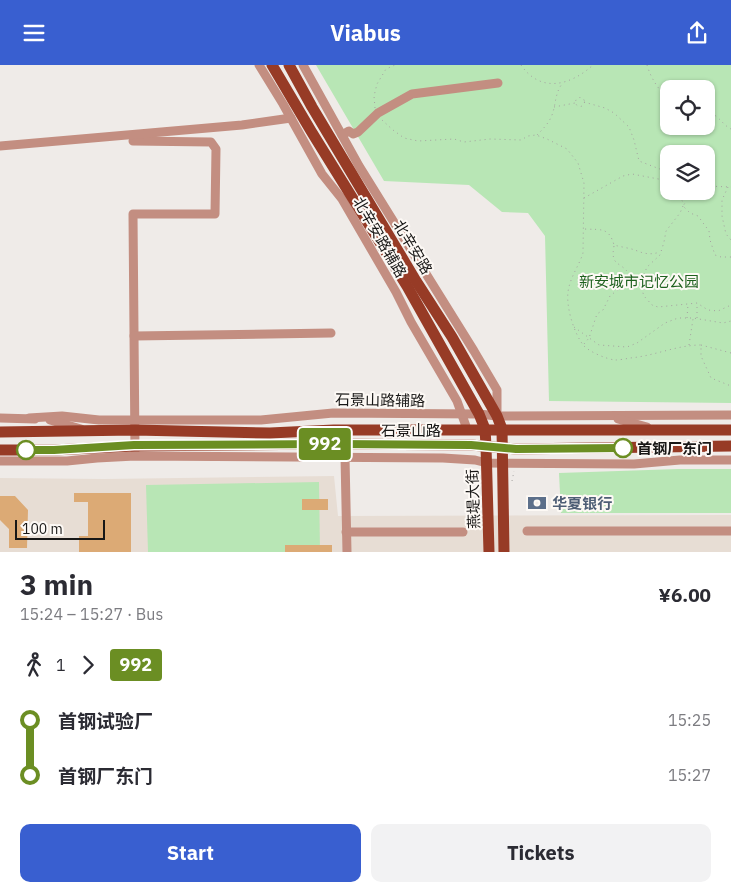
<!DOCTYPE html>
<meta charset="utf-8">
<style>
:root{--surface:#fff;--page:#f2f2f3;--text:#2b2b33;--muted:#7c7c81;--accent:#395fd0}
body{margin:0;font-family:"IBM Plex Sans","Noto Sans SC",sans-serif;background:var(--page);color:var(--text);height:100vh;display:flex;flex-direction:column;font-size:19px;white-space:nowrap}
*{box-sizing:border-box;margin:0}
p{font-size:16px;color:var(--muted)}
.icon{flex:none;width:28px;height:28px;fill:none;stroke:currentColor;stroke-width:2;stroke-linecap:round;stroke-linejoin:round}
.map{position:relative;height:487px;overflow:hidden}
.panel{display:flex;flex-direction:column;background:var(--surface);flex:1}
.panel>*{flex:none}
.badge{padding:0 10px;border-radius:4px;font-size:18px;line-height:32px}
.tools{position:absolute;left:660px;top:15px;display:grid;gap:10px}
.tools a{display:grid;place-items:center;width:55px;height:55px;border-radius:10px;background:var(--surface);box-shadow:0 1px 4px #0004;font-size:25px}
.scale{position:absolute;left:15px;bottom:12px;width:90px;box-sizing:border-box;padding-left:5px;border:2px solid #181716;border-top:0;font-size:14px;line-height:18px;white-space:nowrap;color:#181716;-webkit-text-stroke:4px #fdf9f5;paint-order:stroke}
.map>.badge{position:absolute;translate:-50% -50%;box-shadow:0 0 0 2px #fff}
.legs{display:flex;align-items:center;gap:8px;height:55px;padding:0 20px;font-size:16px}
.legs p{margin-inline-start:auto}
.overview{display:flex;align-items:center;justify-content:space-between;height:85px;padding:0 20px}
h1{font-size:28px;font-weight:800;line-height:38px}
.button{display:flex;gap:10px;margin-top:auto;padding:10px 20px}
.button a{flex:1;height:58px;border-radius:10px;background:var(--accent);color:#fff;font-size:20px;font-weight:800;line-height:58px;text-align:center}
.button a+a{background:var(--page);color:var(--text)}
ul{padding:0 20px;list-style:none}
li{display:flex;align-items:center;gap:18px;height:55px;font-size:19px}
li i{display:grid;place-items:center;width:8px;height:100%;margin:0 6px;background:currentColor}
li i::after{content:'';width:12px;height:12px;margin:-6px;border:4px solid;border-radius:50%;background:var(--surface)}
li p{margin-inline-start:auto}
li:first-child i{background:linear-gradient(#0000 50%,currentColor 0)}
li:last-child i{background:linear-gradient(currentColor 50%,#0000 0)}
header{display:flex;justify-content:space-between;align-items:center;height:65px;padding:0 20px;background:var(--accent);color:#fff;font-size:22px;font-weight:800}
.map>svg:first-child{display:block}
</style>
<header><svg class="icon" aria-label="menu" viewBox="0 0 24 24"><path d="M4 6h16M4 12h16M4 18h16"/></svg>Viabus<svg class="icon" aria-label="share" viewBox="0 0 24 24"><path d="M12 15V3M7 8l5-5 5 5M5 13v7h14v-7"/></svg></header>
<div class="map">
<svg width="731" height="487" viewBox="0 0 731 487">
<rect width="100%" height="100%" fill="#efebe8"/>
<path fill="#e7ddd4" d="M334 411 338 451 731 450V487H0V413L104 414Z"/>
<g fill="#b8e6b5" fill-rule="evenodd">
<path d="M316 0H731V338L549 336 545 171 528 148 502 147 469 120 384 116ZM669 24H706V61H669ZM669 89H706V126H669Z"/>
<path d="M678 404H731V448H561L559 408Z"/>
<path d="M319 417 320 487H148L146 420Z"/>
</g>
<g fill="#dcaa75">
<path d="M74 428H131V487H79V471H88V437H74Z"/>
<path d="M0 431H15L28 445 27 483H9V464L0 455Z"/>
<rect x="302" y="434" width="26" height="11"/>
<rect x="285" y="480" width="47" height="7"/>
</g>
<g fill="none" stroke-linecap="round" stroke-linejoin="round">
<g stroke="#a5a2a0" stroke-width="1" stroke-dasharray="1 4" stroke-linecap="butt">
<path d="M521 0C541 29 571 20 593 0"/>
<path d="M647 0C651 14 659 25 669 35"/>
<circle cx="580" cy="37" r="4.5"/>
<path d="M584 37 605 43 614 48 629 62 634 75 639 96 665 106V115L669 124"/>
<path d="M554 42 575 38"/>
<path d="M375 43 374 31 377 19 386 4 395 0"/>
<path d="M706 47C719 49 721 59 731 64"/>
<path d="M382 55 393 65 404 73 418 76 454 74 464 77 490 74 521 75 528 71 536 70 547 74 567 84 578 98 584 118 583 188C579 201 570 212 568 227 566 242 574 269 584 281 590 287 606 294 615 295 619 295 625 294 630 293 654 291 677 280 701 280V291L711 313 731 321"/>
<path d="M537 70C543 64 549 58 552 50 556 39 555 28 562 19"/>
<path d="M706 121 731 122"/>
<path d="M728 122 722 135V151L726 169 731 175"/>
<path d="M670 126 685 138 683 141 690 148 698 151 709 166 710 175 715 190 721 192H731"/>
<path d="M584 133 623 111 632 109 669 116"/>
<path d="M683 141 680 148 666 166 664 177 660 190 647 202 643 212 641 222 644 231 652 240 658 242 697 238 708 245 718 246 731 240"/>
<path d="M585 164C601 165 609 162 614 180 621 182 629 183 635 185 644 189 651 190 660 187"/>
<path d="M614 181C610 202 621 196 629 209 629 210 631 216 632 217L630 219"/>
<path d="M687 253 688 239"/>
<path d="M697 253V239"/>
<path d="M574 262 599 280 627 282 637 278 665 258 678 253H693L723 258 731 256"/>
<path d="M584 279 589 273 597 249 603 245 610 231 620 223 629 221 640 222"/>
<path d="M689 280 693 254"/>
<path d="M701 280 731 288"/>
<path d="M512 416 514 406"/>
</g>
<g stroke="#c38e81" stroke-width="9">
<path d="M259 0 283 39 322 109 342 134 396 227 411 257 457 336 467 364"/>
<path d="M303 0 359 101 474 286 497 325V351"/>
<path d="M342 70 349 66 353 69 358 67 378 48 412 29 498 18"/>
<path d="M133 76 211 77 216 84 215 149H133L135 386"/>
<path d="M0 81 242 60 291 53"/>
<path d="M134 271 331 268"/>
<path d="M0 353 35 354"/>
<path d="M29 353 62 351 99 355H261L333 348 479 349 497 351 731 350"/>
<path d="M618 354 647 362"/>
<path d="M50 355 81 364"/>
<path d="M345 392 347 487"/>
<path d="M0 396H67L97 393 135 391 443 393 475 395 487 398 634 399 680 395H731"/>
<path d="M527 466H731"/>
<path d="M346 467H463"/>
</g>
<g stroke="#973b26" stroke-width="11">
<path d="M272 0 311 66 407 221 479 349 485 364 486 381 489 487"/>
<path d="M289 0 312 42 416 216 452 272 497 351 502 364 504 487"/>
<path d="M0 367 135 365 270 368 334 365H731"/>
<path d="M0 385H54L134 381 334 379 471 380 516 384 731 381"/>
</g>
</g>
<g fill="none" stroke-linecap="round" stroke-linejoin="round">
<g stroke="#fff" stroke-width="11">
<path id="line-1" d="M26 385H54L134 380 334 379 471 380 516 384 623 383"/>
</g>
<use href="#line-1" stroke="#6b8e23" stroke-width="8"/>
</g>
<defs>
<g id="bank-bare" transform="scale(1.5)"><path d="M-6-4H6V4H-6ZM0-2.3a2.3 2.3 0 1 0 0 4.6a2.3 2.3 0 1 0 0-4.6Z" fill="#5c6f8a" stroke="#fdf9f5" stroke-width="2.5" paint-order="stroke"/></g>
</defs>
<g fill-rule="evenodd">
<use href="#bank-bare" x="537" y="438"/>
</g>
<g fill="#fff" stroke="#6b8e23" stroke-width="2.5">
<circle cx="623" cy="383" r="9"/>
<circle cx="26" cy="385" r="9"/>
</g>
<g text-anchor="middle" dominant-baseline="central" stroke-width="4" stroke-linejoin="round" paint-order="stroke">
<g font-size="15" fill="#181716" stroke="#fdf9f5">
<text transform="translate(380 172) rotate(60)">北辛安路辅路</text>
<text transform="translate(413 182) rotate(59)">北辛安路</text>
<text transform="translate(380 335) rotate(1)">石景山路辅路</text>
<text x="411" y="365">石景山路</text>
<text transform="translate(473 434) rotate(-92)">燕堤大街</text>
</g>
<g font-size="15" fill="#1e611e" stroke="#fdf9f5">
<text x="639" y="216">新安城市记忆公园</text>
</g>
<g font-size="15" font-weight="bold" fill="#181716" stroke="#fdf9f5" text-anchor="start">
<text x="637" y="383">首钢厂东门</text>
</g>
<g font-size="15" font-weight="bold" fill="#4e5e75" stroke="#fdf9f5" text-anchor="start">
<text x="552" y="438">华夏银行</text>
</g>
</g>
</svg>
<div class="tools">
<a><svg class="icon" aria-label="locate" viewBox="0 0 24 24"><circle cx="12" cy="12" r="6"/><path d="M12 2v4M12 18v4M2 12h4M18 12h4"/></svg></a>
<a><svg class="icon" aria-label="layers" viewBox="0 0 24 24"><path d="M12 4l9 5-9 5-9-5zM3 14l9 5 9-5"/></svg></a>
</div>
<div class="scale">100 m</div>
<b class="badge" style="left:325px;top:379px;background:#6b8e23;color:#fff">992</b>
</div>
<section class="panel">
<div class="overview"><div><h1>3 min</h1><p>15:24 – 15:27 · Bus</p></div><b>¥6.00</b></div>
<div class="legs"><svg class="icon" aria-label="walk" viewBox="0 0 24 24"><circle cx="13" cy="4" r="2"/><path d="M13 8l-2 6 4 7M11 14l-3 7M7 12l3-4h3l4 4"/></svg>1<svg class="icon" aria-label="forward" viewBox="0 0 24 24"><path d="M9 5l7 7-7 7"/></svg><b class="badge" style="background:#6b8e23;color:#fff">992</b></div>
<ul>
<li><i style="color:#6b8e23"></i><b>首钢试验厂</b><p>15:25</p></li>
<li><i style="color:#6b8e23"></i><b>首钢厂东门</b><p>15:27</p></li>
</ul>
<div class="button"><a>Start</a><a>Tickets</a></div>
</section>
